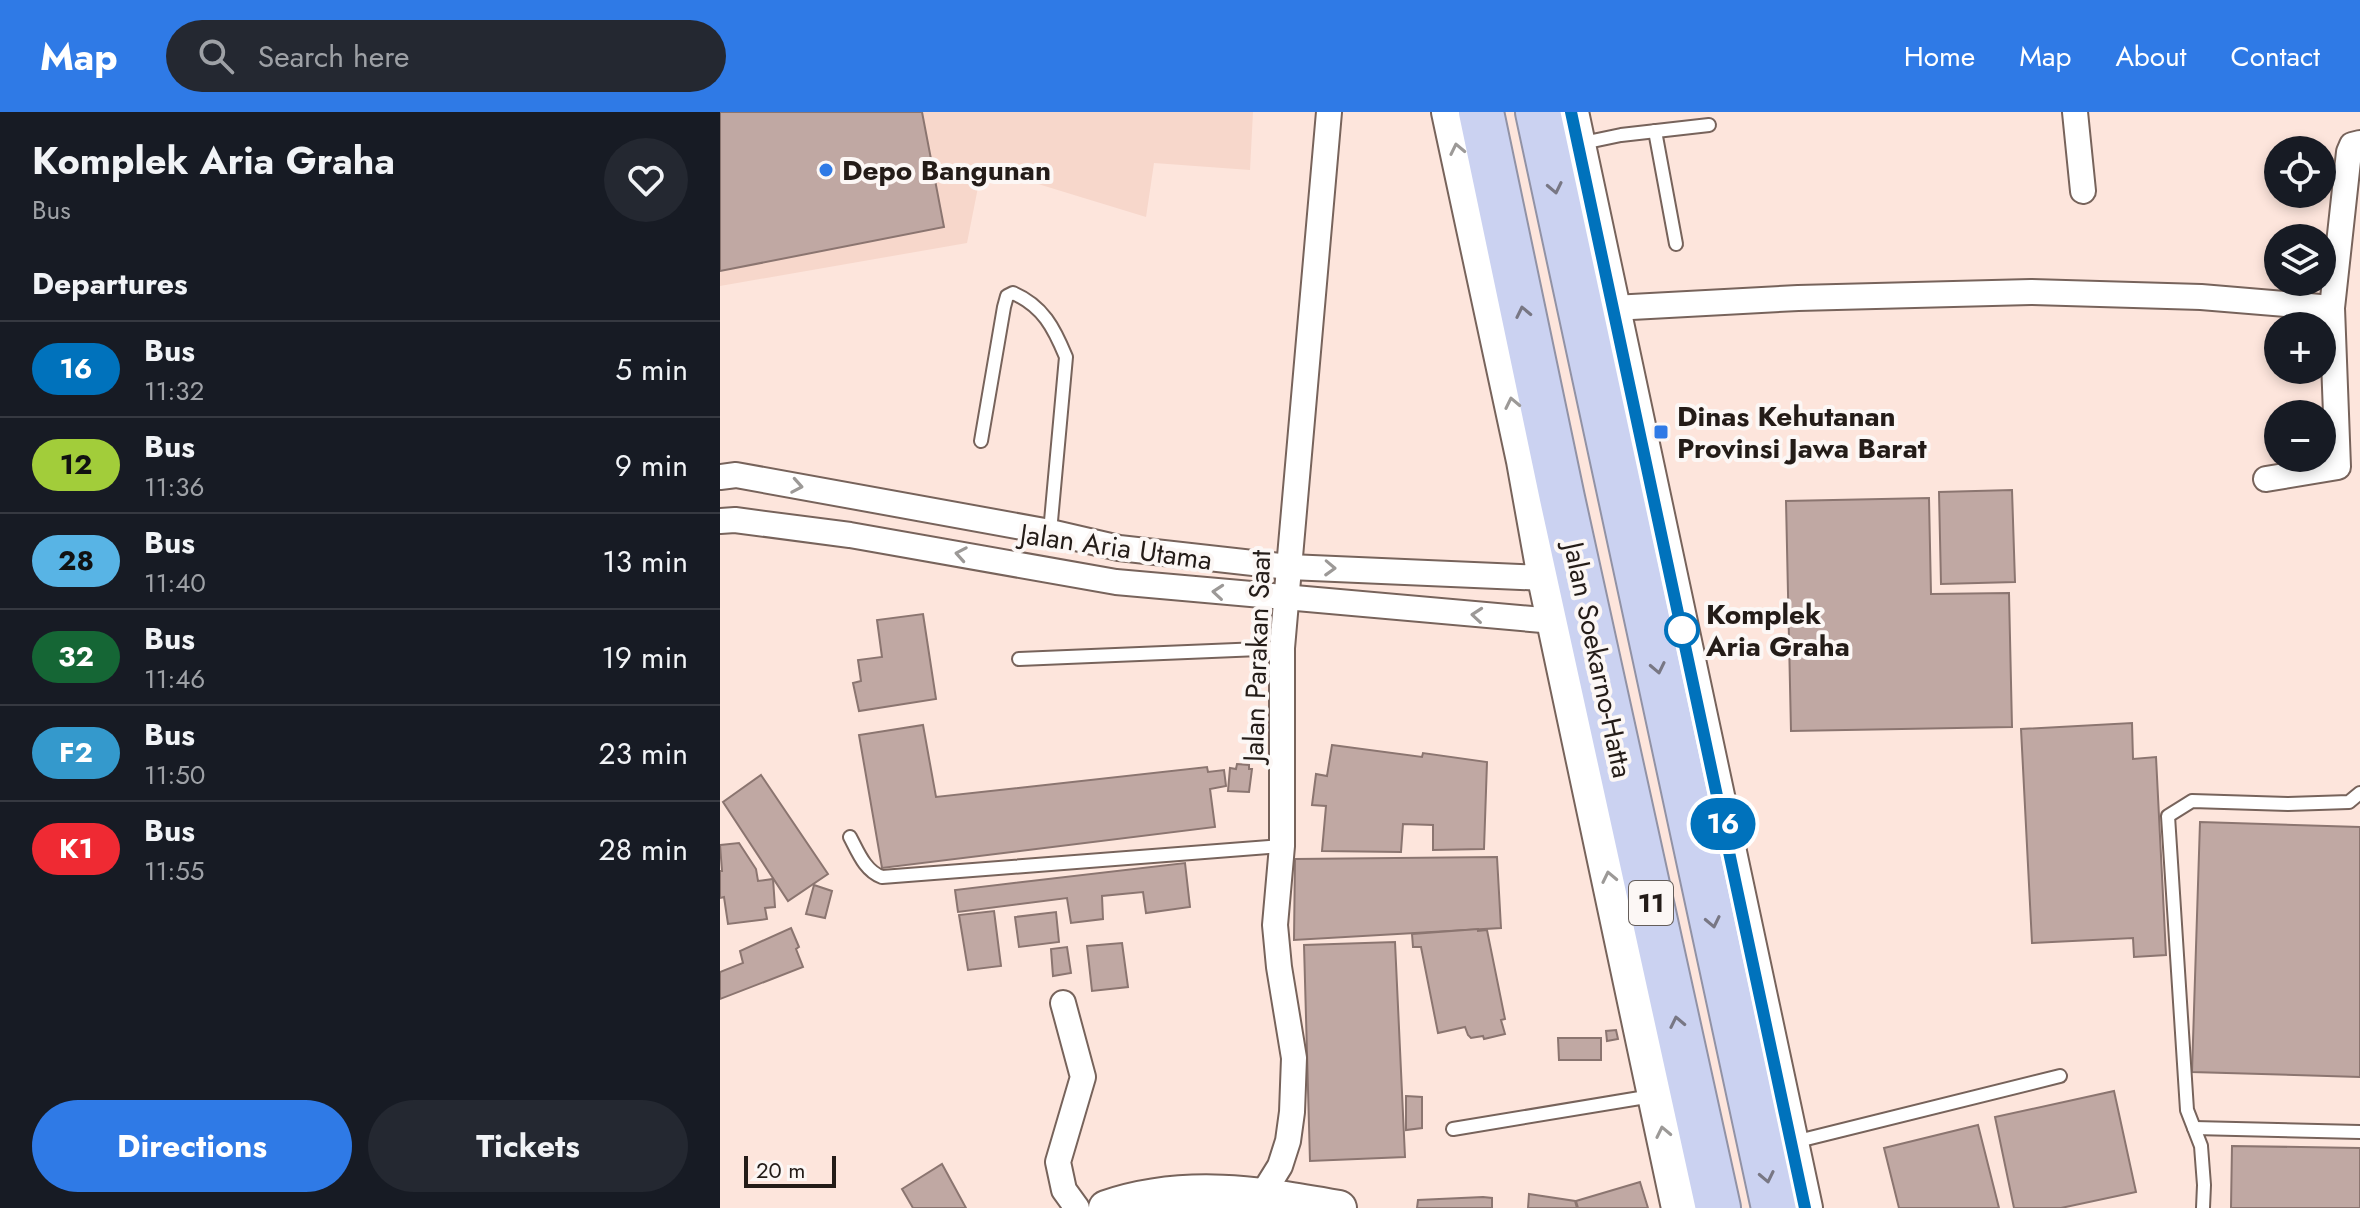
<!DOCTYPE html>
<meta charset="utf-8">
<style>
:root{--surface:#171b24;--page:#242831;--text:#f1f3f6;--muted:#9ea1a6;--line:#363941;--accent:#2f7ae6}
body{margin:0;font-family:Jost,sans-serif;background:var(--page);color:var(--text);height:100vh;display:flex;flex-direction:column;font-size:30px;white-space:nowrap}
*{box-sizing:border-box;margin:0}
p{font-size:26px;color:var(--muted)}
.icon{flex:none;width:44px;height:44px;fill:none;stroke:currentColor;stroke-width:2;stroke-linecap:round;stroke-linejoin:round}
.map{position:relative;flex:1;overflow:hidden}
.details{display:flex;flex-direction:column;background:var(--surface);width:720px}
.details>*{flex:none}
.badge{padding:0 16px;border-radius:26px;font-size:28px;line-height:52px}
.controls{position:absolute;left:1544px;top:24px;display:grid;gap:16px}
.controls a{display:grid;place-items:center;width:72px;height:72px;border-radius:50%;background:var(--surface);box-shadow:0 4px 12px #0003;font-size:40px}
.scale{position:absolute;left:24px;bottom:20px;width:92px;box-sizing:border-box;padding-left:8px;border:4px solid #241c18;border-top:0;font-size:22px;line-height:28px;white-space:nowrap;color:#241c18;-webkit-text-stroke:6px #fcf7f5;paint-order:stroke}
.map>.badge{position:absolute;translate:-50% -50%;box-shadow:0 0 0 4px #fff}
h2{padding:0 32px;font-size:30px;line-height:72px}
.round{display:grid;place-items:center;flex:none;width:84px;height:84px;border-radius:42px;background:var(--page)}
.head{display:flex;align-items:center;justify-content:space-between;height:136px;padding:0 32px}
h1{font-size:38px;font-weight:700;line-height:60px}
.cta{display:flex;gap:16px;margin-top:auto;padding:16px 32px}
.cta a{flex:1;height:92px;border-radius:48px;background:var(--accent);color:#fff;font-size:32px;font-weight:700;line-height:92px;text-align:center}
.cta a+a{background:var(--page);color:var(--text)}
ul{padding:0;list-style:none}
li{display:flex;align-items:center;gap:24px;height:96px;padding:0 32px;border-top:2px solid var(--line)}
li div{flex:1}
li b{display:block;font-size:30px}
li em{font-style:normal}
li .badge{min-width:88px;font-weight:700;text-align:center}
header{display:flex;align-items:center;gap:48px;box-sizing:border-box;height:112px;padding:0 40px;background:var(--accent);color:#fff}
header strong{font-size:38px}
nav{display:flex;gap:44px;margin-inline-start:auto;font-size:28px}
.search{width:560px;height:72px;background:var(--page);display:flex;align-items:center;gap:20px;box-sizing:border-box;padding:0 28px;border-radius:44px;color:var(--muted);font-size:30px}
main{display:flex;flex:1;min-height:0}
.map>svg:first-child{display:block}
</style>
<header>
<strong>Map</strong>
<div class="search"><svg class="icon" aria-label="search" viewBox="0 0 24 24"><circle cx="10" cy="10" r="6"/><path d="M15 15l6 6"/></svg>Search here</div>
<nav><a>Home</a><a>Map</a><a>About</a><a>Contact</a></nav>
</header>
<main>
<section class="details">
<div class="head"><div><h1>Komplek Aria Graha</h1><p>Bus</p></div><a class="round"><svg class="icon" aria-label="heart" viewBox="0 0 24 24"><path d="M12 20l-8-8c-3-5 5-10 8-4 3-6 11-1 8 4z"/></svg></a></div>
<h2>Departures</h2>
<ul>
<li><span class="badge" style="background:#0072bc;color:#fff">16</span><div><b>Bus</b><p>11:32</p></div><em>5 min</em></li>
<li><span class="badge" style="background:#a2cd3a;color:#111">12</span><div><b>Bus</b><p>11:36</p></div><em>9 min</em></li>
<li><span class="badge" style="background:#58b4e5;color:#111">28</span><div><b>Bus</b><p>11:40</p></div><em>13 min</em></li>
<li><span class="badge" style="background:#156635;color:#fff">32</span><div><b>Bus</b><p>11:46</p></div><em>19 min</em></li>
<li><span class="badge" style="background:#3499cc;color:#fff">F2</span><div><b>Bus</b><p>11:50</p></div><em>23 min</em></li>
<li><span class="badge" style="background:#ef2a33;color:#fff">K1</span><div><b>Bus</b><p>11:55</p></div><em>28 min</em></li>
</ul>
<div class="cta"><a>Directions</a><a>Tickets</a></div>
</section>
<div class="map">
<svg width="1640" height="1096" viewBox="0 0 1640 1096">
<rect width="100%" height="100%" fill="#fde5dc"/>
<path fill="#f7d7cb" d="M0 0H533L530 58 434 51 426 105 262 55 247 131 0 174Z"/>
<g fill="#c0a8a3" stroke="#8b7570" stroke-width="2">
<path d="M0 0H202L224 115 0 159Z"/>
<path d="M1292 378 1295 470 1221 472 1219 380Z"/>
<path d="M1209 386 1211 482 1289 481 1292 615 1071 619 1066 389Z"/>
<path d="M203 502 216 587 139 599 133 571 141 569 138 548 162 545 157 508Z"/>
<path d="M1412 611 1413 647 1436 645 1446 843 1414 845 1413 826 1312 831 1301 617Z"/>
<path d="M203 613 216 685 487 655 488 660 504 658 506 674 490 677 495 715 162 756 139 623Z"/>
<path d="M612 633 702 645 703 641 767 650 764 737 713 738V713L683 712 681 740 602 739 606 694 592 693 596 662 607 664Z"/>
<path d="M517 652 529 653V657H532L529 680 508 679 510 656 516 657Z"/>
<path d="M41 663 108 762 68 789 3 690Z"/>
<path d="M1480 710 1640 715V965L1472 960Z"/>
<path d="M19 731 36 757 38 769 53 767 55 795 45 796 47 807 8 812 4 785 0 786V759H2L0 733Z"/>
<path d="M777 745 781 816 574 828 575 747Z"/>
<path d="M465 751 470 795 426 801 423 780 382 784 383 807 351 811 347 786 238 800 235 778Z"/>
<path d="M94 773 112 779 105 806 86 802Z"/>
<path d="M274 799 281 854 248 858 239 803Z"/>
<path d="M336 800 339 830 299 835 295 805Z"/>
<path d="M71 816 79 835 76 837 83 855 0 887V860L23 851 20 839Z"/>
<path d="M758 817V819L767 818 785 907 781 908 785 922 764 927 763 924 751 926 748 923 745 915 718 921 701 835H693L692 822Z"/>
<path d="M675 830 685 1045 590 1049 584 833Z"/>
<path d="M402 831 408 875 372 879 367 834Z"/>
<path d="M347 835 351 861 333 864 331 837Z"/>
<path d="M896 918 898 927 887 929 886 919Z"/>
<path d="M838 926H881V948H839Z"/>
<path d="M1394 979 1416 1080 1341 1096H1294L1275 1005Z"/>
<path d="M686 984 702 985V1016L686 1018Z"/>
<path d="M1258 1013 1279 1096H1179L1164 1036Z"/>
<path d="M1512 1034 1640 1036V1096H1511Z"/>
<path d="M222 1052 246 1096H193L182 1077Z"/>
<path d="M920 1070 928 1096H858L856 1089Z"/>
<path d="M809 1082 855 1089 857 1096H808Z"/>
<path d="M763 1085 772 1086V1096H697L698 1088Z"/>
</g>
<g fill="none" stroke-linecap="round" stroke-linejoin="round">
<g stroke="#77635b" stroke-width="16">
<g id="lane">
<path d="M935 19 956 132"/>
<path d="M858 32 901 23 989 13"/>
<path d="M261 329 284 195 287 184 293 181C323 194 334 216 346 245L330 420"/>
<path d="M299 547 562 536"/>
<path d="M130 725C138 740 145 759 162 765L562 734"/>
<path d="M1474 1016 1640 1020"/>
<path d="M733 1017 932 984"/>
<path d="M1074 1030 1340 964"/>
<path d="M1483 1096 1484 1073 1481 1034 1467 998 1448 704 1472 689 1568 692 1629 690 1640 681"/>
</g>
</g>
<g stroke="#77635b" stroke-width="28">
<g id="street">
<path d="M1355 0 1363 79"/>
<path d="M893 196 1078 186 1311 180 1481 185 1612 196"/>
<path d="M0 365 16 363 330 420 399 436 569 455 825 466"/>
<path d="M1546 367 1618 355 1612 196 1629 40 1632 33 1640 31"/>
<path d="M0 409 15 408 130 423 396 470 834 509"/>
<path d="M343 891 363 965 338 1050 344 1078 357 1096"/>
<path d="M542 1083 560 1054 568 1029 572 1000 574 946 559 855 555 813 562 734V536L609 0"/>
</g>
</g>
<g stroke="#77635b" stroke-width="38">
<g id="secondary">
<path d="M729 0 804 349 825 466 959 1096"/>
<path d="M851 0 1085 1096"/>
<path d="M386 1096C465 1069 540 1082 619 1096"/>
</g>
</g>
<g stroke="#9192a5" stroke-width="48">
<g id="highway">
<path d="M761 0 842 386 998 1096"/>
<path d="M818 0 1054 1096"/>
</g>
</g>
<use href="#lane" stroke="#fff" stroke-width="12"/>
<use href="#street" stroke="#fff" stroke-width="24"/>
<use href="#secondary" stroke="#fff" stroke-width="34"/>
<use href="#highway" stroke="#cbd2f1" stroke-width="44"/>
</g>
<defs><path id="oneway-chevron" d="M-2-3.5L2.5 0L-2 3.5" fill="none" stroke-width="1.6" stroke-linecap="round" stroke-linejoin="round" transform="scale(2)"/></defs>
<g stroke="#9c9997">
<use href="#oneway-chevron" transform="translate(737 37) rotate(-102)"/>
<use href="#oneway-chevron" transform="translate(792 291) rotate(-102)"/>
<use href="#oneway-chevron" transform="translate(77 374) rotate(10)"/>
<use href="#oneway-chevron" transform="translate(241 442) rotate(-170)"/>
<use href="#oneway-chevron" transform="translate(610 456) rotate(2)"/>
<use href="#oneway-chevron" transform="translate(498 480) rotate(-175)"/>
<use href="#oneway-chevron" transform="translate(757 503) rotate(-175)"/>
<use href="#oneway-chevron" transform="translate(889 765) rotate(-102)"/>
<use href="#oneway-chevron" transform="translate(943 1020) rotate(-102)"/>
</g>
<g stroke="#787784">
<use href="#oneway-chevron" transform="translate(835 76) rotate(78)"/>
<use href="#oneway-chevron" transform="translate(803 200) rotate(-102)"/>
<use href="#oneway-chevron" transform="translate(938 556) rotate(78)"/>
<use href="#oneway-chevron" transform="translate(993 810) rotate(78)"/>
<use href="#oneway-chevron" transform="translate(957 910) rotate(-102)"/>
<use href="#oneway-chevron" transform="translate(1047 1065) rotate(78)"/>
</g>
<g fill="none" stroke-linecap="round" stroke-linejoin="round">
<g stroke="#fff" stroke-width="18">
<path id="line" d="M851 0 1085 1096"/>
</g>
<use href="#line" stroke="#0072bc" stroke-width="12"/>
</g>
<g fill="#2f7ae6" stroke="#fcf7f5" stroke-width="3">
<circle cx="106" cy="58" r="8"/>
<rect x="933" y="312" width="16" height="16" rx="4"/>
</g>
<circle fill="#fff" stroke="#0072bc" stroke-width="4" cx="962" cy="518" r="16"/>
<g text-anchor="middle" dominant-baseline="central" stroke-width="8" stroke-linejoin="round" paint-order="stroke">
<rect fill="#fcf7f5" stroke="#655e5a" stroke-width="2" x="909" y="769" width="44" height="44" rx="6"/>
<g font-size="26" font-weight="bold" fill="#241c18">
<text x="931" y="791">11</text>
</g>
<g font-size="28" font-weight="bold" fill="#241c18" stroke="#fcf7f5" text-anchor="start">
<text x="122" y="58">Depo Bangunan</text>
<text x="957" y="304">Dinas Kehutanan<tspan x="957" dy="32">Provinsi Jawa Barat</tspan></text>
</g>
<g font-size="28" fill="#241c18" stroke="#fcf7f5">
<text transform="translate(396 435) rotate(8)">Jalan Aria Utama</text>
<text transform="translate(537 544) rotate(-88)">Jalan Parakan Saat</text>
<text transform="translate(878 548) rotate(78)">Jalan Soekarno-Hatta</text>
</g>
<g font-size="28" font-weight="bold" fill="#241c18" stroke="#fcf7f5" text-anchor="start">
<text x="986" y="502">Komplek<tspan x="986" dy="32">Aria Graha</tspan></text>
</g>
</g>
</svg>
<div class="controls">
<a><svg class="icon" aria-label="locate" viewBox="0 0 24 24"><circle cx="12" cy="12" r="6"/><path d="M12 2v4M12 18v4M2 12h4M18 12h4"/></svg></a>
<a><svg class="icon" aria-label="layers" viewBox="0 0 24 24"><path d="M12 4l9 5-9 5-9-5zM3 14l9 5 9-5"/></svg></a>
<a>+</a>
<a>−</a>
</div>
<div class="scale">20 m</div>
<b class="badge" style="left:1003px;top:712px;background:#0072bc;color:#fff">16</b>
</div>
</main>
